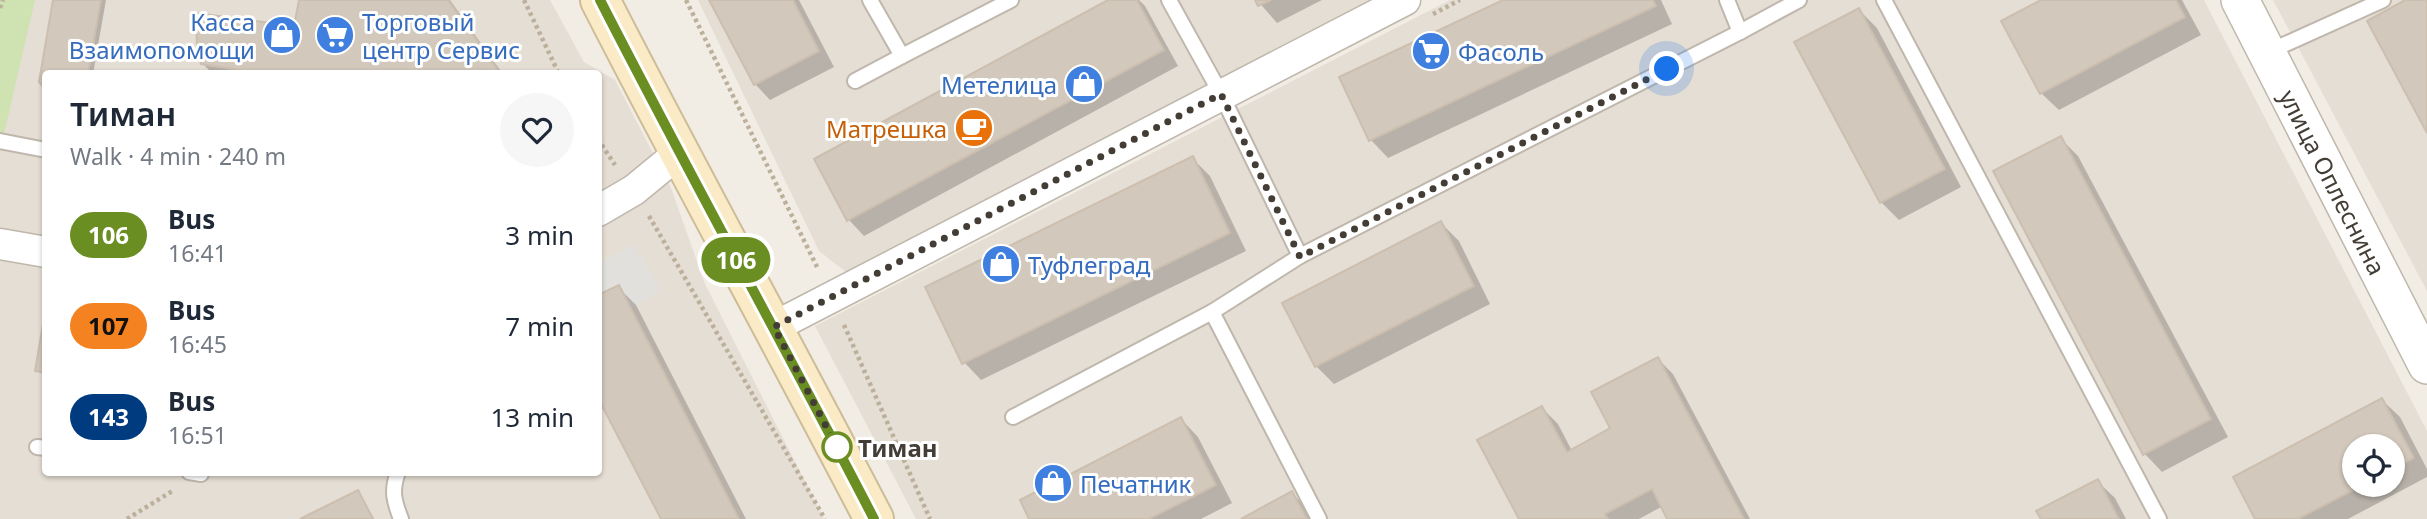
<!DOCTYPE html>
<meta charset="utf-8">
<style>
:root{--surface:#fff;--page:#f6f6f7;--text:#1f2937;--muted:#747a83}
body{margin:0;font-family:"Noto Sans",sans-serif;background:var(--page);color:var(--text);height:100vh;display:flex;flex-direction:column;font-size:26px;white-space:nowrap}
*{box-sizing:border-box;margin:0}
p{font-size:23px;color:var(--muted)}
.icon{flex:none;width:38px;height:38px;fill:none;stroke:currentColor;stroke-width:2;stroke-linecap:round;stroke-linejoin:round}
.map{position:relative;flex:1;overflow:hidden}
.sheet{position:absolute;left:42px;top:70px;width:560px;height:406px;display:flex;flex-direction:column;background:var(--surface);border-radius:7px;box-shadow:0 2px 5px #0004}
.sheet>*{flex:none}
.badge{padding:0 14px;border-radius:23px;font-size:24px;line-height:46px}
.controls{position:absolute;left:2342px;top:434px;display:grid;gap:14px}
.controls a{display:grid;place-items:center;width:63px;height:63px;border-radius:50%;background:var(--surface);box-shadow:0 2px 5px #0004;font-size:35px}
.you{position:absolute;width:35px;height:35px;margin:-18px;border:5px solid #fff;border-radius:50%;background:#1a73e8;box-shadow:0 0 0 10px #1a73e833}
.map>.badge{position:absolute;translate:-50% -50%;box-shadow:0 0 0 4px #fff}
.round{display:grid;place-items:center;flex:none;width:74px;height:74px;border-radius:37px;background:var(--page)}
.head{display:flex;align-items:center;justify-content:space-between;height:119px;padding:0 28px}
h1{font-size:33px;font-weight:600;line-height:52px}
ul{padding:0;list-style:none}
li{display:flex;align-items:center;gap:21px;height:91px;padding:0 28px}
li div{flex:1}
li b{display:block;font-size:26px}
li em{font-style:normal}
li .badge{min-width:77px;font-weight:700;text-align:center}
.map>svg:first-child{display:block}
</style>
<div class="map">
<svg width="2427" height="519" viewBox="0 0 2427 519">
<rect width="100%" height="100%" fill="#f1ede5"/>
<g fill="#e5ded4" fill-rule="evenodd">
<path d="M0 0H550L584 62 615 80 671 188 705 284 824 519H0ZM46 74H598V472H46Z"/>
<path d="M698 0H1374L846 272 819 251Z"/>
<path d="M1450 0H2204L2427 431V519H916L815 326ZM2354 446H2392V485H2354Z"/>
<path d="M2273 0H2427V291Z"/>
</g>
<path fill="#cfe2b1" d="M0 0H35L0 151Z"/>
<path fill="#e2e0dd" d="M633 244 661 290 599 328V265Z"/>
<g fill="#0003" fill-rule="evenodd">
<path d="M55 0H106L93 74H46L40 82Z"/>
<path d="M301 0H450L503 74H213L202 63 296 27Z"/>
<path d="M711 0H799L834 67 770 100 755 84Z"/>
<path d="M1112 0H1139L1145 6 1178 66 864 236 849 220 816 160Z"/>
<path d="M1257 0H1322L1277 23Z"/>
<path d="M1507 0H1661L1672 24 1388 158 1371 140Z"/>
<path d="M2044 0H2182L2201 35 2059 110 2041 93Z"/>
<path d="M1859 10 1877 28 1961 187 1899 220 1881 202Z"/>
<path d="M2060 138 2078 156 2228 437 2162 472 2145 454 1995 172Z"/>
<path d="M1192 158 1210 176 1246 251 981 380 964 362Z"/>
<path d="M1441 223 1459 241 1490 304 1334 384 1316 366Z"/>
<path d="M618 287 636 305 746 519H663L603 402 598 404V297Z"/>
<path d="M1658 359 1673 374 1750 519H1669L1663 506 1639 519H1521L1542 408 1558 424 1572 451 1613 429Z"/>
<path d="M2382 400 2400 417 2427 469V477L2348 519H2257ZM2354 446H2392V485H2354Z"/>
<path d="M1181 419 1198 437 1232 503 1201 519H1031Z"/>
<path d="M2097 481 2115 498 2126 519H2043Z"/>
<path d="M358 492 374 519H304Z"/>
<path d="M1292 493 1310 511 1314 519H1244Z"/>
</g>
<g fill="#d2c8bb" stroke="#ccbfaf" stroke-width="2">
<path d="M53 0H101L88 74H46V90L39 82Z"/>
<path d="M299 0H448L501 74H233L238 70 201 64 197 45 196 13 294 26Z"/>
<path d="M709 0H793L819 51 754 85Z"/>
<path d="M1108 0H1137L1164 50 847 221 814 159Z"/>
<path d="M1255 0H1271L1258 6Z"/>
<path d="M1503 0H1653L1656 6 1369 141 1339 77Z"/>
<path d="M2041 0H2176L2185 17 2040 94 2001 21Z"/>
<path d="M2405 0H2427V133L2367 21Z"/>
<path d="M1859 8 1945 169 1880 203 1794 42Z"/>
<path d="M2061 136 2211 419 2143 455 1993 171Z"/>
<path d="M1193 156 1230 233 962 364 925 287Z"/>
<path d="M1441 221 1474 286 1315 367 1282 303Z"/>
<path d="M619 285 739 519H661L598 398V295Z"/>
<path d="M44 318H46V373L35 371Z"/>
<path d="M1658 357 1744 519H1667L1652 489 1605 514 1608 519H1519L1477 440 1542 406 1567 452 1610 428 1591 392Z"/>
<path d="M2382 398 2414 458 2392 469V446H2354V485H2363L2298 519H2255L2233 477Z"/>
<path d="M1181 417 1216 485 1149 519H1029L1020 500Z"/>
<path d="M2098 479 2119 519H2041L2036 511Z"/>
<path d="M358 490 373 519H300Z"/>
<path d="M1292 491 1307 519H1241Z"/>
</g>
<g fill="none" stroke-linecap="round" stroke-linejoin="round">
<g stroke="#bfb7ac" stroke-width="18">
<g id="service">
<path d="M870 0 902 56 1011 0"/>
<path d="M1884 0 2159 519"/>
<path d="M1740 32 1799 0"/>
<path d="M2268 52 2383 0"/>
<path d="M855 81 902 56"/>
<path d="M0 141 46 150"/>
<path d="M1300 256 1740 32 1727 0"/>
<path d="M1212 312 1319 519"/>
<path d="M1013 417 1212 312 1300 256 1221 94 1169 0"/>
<path d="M37 447 46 448"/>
<path d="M189 472 201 474V472"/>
<path d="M398 472C391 491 394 501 401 519"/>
</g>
</g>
<g stroke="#bfb7ac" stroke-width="33">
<g id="minor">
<path d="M598 211 634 190 679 153"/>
<path d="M0 244 46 252"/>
<path d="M774 327 1405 0"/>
</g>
</g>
<g stroke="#bfb7ac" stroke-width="40">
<path id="tertiary" d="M2240 0 2427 365"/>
</g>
<g stroke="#cdbc98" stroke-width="42">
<path id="secondary" d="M600 0C689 174 784 346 874 519"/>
</g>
<g stroke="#bcaf9b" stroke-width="4.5" stroke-dasharray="3.5 3.5" stroke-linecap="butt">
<path d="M524 0 559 74"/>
<path d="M686 0 818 269"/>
<path d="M0 8 3 0"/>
<path d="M1433 14 1460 0"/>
<path d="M598 139 615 165"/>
<path d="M649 216 825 519"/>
<path d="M844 325 930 519"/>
<path d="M127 519 174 490"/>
</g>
<use href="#service" stroke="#fff" stroke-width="14"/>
<use href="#minor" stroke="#fff" stroke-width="30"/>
<use href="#tertiary" stroke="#fff" stroke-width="37"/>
<use href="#secondary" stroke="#faeac6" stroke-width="38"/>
</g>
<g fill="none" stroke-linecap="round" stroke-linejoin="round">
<g stroke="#fff" stroke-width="16">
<path id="line" d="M600 0C689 174 784 345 874 519"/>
</g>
<use href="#line" stroke="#6b8e23" stroke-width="10"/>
<path stroke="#433d35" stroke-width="7" stroke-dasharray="0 12.6" d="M837 447 774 327 1221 94 1300 257 1667 69"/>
</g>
<defs>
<g id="shop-disc" transform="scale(2.0125)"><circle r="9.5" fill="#3f7fe0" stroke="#fff"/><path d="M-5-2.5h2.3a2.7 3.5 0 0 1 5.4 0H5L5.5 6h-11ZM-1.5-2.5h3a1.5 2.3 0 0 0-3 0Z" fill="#fff"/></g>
<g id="supermarket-disc" transform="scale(2.0125)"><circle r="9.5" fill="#3f7fe0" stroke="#fff"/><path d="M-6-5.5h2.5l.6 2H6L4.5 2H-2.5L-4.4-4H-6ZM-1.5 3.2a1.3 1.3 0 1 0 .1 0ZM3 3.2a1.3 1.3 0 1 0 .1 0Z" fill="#fff"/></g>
<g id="cafe-disc" transform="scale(2.0125)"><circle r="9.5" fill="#e8710a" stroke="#fff"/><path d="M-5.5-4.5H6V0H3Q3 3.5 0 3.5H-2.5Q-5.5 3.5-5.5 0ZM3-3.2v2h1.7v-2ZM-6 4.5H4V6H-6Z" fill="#fff"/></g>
</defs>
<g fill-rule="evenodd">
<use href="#shop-disc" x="282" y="35"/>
<use href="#supermarket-disc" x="335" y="35"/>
<use href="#supermarket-disc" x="1431" y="51"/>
<use href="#shop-disc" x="1084" y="84"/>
<use href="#cafe-disc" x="974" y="128"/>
<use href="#shop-disc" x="1001" y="264"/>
<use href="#shop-disc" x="1053" y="483"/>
</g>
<circle fill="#fff" stroke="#6b8e23" stroke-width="3.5" cx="837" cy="447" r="14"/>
<g text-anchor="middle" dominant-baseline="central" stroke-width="6" stroke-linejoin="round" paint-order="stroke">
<g font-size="24" fill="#366cbe" stroke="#fff" text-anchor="start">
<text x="255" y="21" text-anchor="end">Касса<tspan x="255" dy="28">Взаимопомощи</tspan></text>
<text x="362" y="21">Торговый<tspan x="362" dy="28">центр Сервис</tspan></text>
<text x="1458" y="51">Фасоль</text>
<text x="1057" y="84" text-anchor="end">Метелица</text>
<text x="1028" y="264">Туфлеград</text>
<text x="1080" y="483">Печатник</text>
</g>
<g font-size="24" fill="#c56008" stroke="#fff" text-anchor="end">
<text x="947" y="128">Матрешка</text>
</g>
<g font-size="24" fill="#433d35" stroke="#fff">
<text transform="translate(2333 182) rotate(63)">улица Оплеснина</text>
</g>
<g font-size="24" font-weight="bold" fill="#433d35" stroke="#fff" text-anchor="start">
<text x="858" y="447">Тиман</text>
</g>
</g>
</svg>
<div class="controls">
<a><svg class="icon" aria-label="locate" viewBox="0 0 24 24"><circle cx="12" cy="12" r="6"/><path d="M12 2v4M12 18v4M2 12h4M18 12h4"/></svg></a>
</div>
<div class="you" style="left:1667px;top:69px"></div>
<b class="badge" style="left:736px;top:260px;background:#6b8e23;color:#fff">106</b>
<section class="sheet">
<div class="head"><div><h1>Тиман</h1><p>Walk · 4 min · 240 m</p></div><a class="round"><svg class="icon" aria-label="heart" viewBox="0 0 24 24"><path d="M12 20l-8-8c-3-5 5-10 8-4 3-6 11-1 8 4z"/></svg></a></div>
<ul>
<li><span class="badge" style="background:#6b8e23;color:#fff">106</span><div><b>Bus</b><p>16:41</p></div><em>3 min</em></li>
<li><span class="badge" style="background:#f58220;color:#111">107</span><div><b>Bus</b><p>16:45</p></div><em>7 min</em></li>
<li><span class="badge" style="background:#003b80;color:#fff">143</span><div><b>Bus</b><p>16:51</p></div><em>13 min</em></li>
</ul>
</section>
</div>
